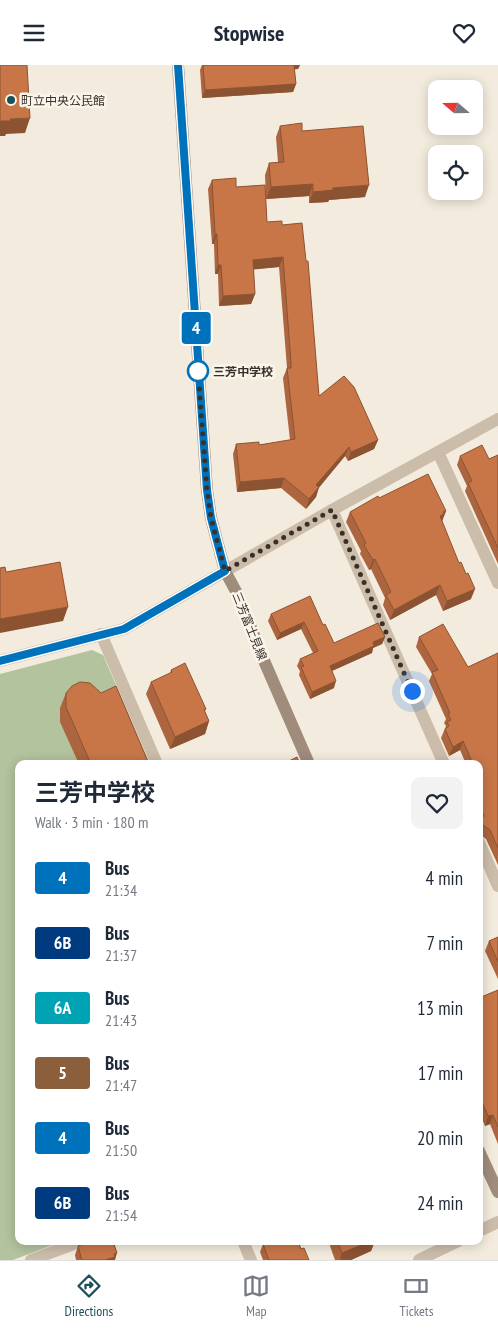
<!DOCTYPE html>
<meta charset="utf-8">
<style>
:root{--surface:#fff;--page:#f2f2f3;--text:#1f2937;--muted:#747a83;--line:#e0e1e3;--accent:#1e505c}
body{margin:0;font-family:"PT Sans Narrow","Noto Sans JP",sans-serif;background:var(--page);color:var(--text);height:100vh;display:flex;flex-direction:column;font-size:19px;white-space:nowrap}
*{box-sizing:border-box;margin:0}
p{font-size:16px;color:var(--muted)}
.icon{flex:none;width:28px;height:28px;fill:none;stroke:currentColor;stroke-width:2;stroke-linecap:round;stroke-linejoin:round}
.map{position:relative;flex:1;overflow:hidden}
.side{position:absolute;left:15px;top:695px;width:468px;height:485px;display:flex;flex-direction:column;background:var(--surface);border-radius:10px;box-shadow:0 2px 12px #0003}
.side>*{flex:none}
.badge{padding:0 10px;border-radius:4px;font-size:18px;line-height:32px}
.needle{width:32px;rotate:290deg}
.tools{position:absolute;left:428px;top:15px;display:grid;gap:10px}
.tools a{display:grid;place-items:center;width:55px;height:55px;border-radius:10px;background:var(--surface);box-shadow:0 2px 12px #0003;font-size:25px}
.you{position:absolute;width:25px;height:25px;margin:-12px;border:4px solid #fff;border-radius:50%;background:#1a73e8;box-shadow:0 0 0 8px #1a73e833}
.map>.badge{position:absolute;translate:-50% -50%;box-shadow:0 0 0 2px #fff}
.round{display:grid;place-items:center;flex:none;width:52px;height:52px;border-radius:10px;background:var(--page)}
.overview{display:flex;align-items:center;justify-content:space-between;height:85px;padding:0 20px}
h1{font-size:24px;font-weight:700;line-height:38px}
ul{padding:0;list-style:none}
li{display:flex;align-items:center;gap:15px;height:65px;padding:0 20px}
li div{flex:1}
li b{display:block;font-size:19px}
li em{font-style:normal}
li .badge{min-width:55px;font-weight:700;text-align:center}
header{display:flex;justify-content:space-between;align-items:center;height:65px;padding:0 20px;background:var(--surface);font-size:22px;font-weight:700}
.menu{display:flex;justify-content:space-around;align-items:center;height:70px;border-top:1px solid var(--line);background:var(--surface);font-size:14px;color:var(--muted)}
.menu a{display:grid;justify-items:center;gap:2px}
.menu .on{color:var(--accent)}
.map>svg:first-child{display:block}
</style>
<header><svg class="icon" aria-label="menu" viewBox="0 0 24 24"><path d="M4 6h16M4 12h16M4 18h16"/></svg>Stopwise<svg class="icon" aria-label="heart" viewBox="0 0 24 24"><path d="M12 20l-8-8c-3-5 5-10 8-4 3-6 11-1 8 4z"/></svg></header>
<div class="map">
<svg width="498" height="1195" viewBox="0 0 498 1195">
<rect width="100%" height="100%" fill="#f3ecde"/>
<path fill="#b2c39e" d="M92 585 103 590 150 699H19V1176H63L13 1195H0V609Z"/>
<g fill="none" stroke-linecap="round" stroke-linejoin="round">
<g stroke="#ccbdaa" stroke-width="12">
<path d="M438 387 498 518"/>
<path d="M332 445 444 699"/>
<path d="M101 569 157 699"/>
<path d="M479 777 498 821"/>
<path d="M479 1166 498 1157"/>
<path d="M243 1176 251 1195"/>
<path d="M31 1195 82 1176"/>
<path d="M419 1195 458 1176"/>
</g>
<path stroke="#ccbdaa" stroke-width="12" d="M0 596 124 564 332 445 498 354"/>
<g stroke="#a08c7b" stroke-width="12">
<path d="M178 0 207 425 211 453 225 506 238 530 265 598 309 699"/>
<path d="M479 1086 498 1127"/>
</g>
</g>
<g fill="#ac653e">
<path d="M202 0H300L298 4H294L296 19 293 27 202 33 200 5Z"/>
<path d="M280 61 302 66 365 132 329 135 328 137 309 138V131L266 134 265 110 269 98H278L276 72Z"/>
<path d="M212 115 236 122 267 157 282 160 319 331 378 375 374 384 348 396 345 391 319 422 316 432 306 444 281 423 237 427 233 389 236 379 259 380 290 375 283 313 287 303 279 202 253 204 255 229 251 239 219 241 218 209H215L214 179H212L208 124Z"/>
<path d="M498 390V499L465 426 467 421 457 400 460 391 489 394Z"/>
<path d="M446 446 442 456 471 534 443 546 436 530 390 555 383 540 385 533 371 504 369 505 362 492 360 489 361 486 346 457 350 447Z"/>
<path d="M271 549 323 560 334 578 385 572 382 579 373 583 372 588 332 606 334 623 310 634 299 610 300 606 297 601 300 594 313 588 301 564 277 575 268 556Z"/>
<path d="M419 572 468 602 498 588V800L486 774 479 769V699H466L460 685 449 691 441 673 446 661 444 658 446 654 429 616 432 609 416 582Z"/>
<path d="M171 605 206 644 205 646 209 656 205 669 170 684 146 629 151 617 170 609Z"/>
<path d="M66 628H101L149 699H79L60 657V643Z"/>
<path d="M498 872V914L485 886 489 876Z"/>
<path d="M498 925V1079L490 1059 485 1061 479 1047V933Z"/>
<path d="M266 1176H298L301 1184 309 1195H263L260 1187 263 1179 266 1177Z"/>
<path d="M331 1176H375L371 1186 351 1195H335L330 1181Z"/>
<path d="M78 1181 115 1195H76L75 1190Z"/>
</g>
<g fill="#8c5332">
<path d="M292 0H300L298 4 290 5Z"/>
<path d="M296 19 293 27 202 33 205 25Z"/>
<path d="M30 53 25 68 6 69 5 71H0V56L10 54Z"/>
<path d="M313 119 309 131 266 134 271 122Z"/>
<path d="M369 120 365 132 329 135 328 137 309 138 313 127 333 123Z"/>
<path d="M215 169H217L214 179H212Z"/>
<path d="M283 192 279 202 249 205 253 195Z"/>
<path d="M218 200H221L218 209H215Z"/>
<path d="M255 229 251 239 219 241 223 231Z"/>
<path d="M378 375 374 384 348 396 351 387Z"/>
<path d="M349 382 345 391 313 430 316 420Z"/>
<path d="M284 413 281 423 237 427 240 417Z"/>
<path d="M319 422 316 432 306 444 309 434Z"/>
<path d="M446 446 441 459 440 451Z"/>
<path d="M375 494 371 504 369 505 373 495Z"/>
<path d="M440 520 436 530 390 555 394 545Z"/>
<path d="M475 524 471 534 443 546 447 536Z"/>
<path d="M68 542 63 556 0 568V554Z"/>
<path d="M304 557 301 564 277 575 280 568Z"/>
<path d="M385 572 382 579 373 583 372 588 327 608 330 601 373 577Z"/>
<path d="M336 616 334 623 310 634 312 627Z"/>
<path d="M209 656 205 669 170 684 175 672Z"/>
<path d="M463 676 460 685 449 691 453 682Z"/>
<path d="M483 760 479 769V761Z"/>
<path d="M493 1050 490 1059 485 1061 488 1051Z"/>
<path d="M371 1176H375L371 1186 351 1195H340L342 1188Z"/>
<path d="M117 1188 115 1195H105L114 1189Z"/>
</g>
<g fill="#c87648" stroke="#8c5332">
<path d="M0 0H27L30 53 10 54 11 56H0Z"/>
<path d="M203 0H294L296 19 205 25Z"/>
<path d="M302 58V66L363 61 369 120 333 123V125L313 127V119L271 122 269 98 284 97 280 61Z"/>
<path d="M236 113V122L265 120 267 157 282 156V160L302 158 306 196H308L319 331 344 311 354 322 378 375 351 387 349 382 316 420 319 422 309 434 284 413 240 417 236 379 259 377V380L295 374 287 303H291V298L283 192 253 195 255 229 223 231 221 200H218L217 169H215L212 115Z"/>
<path d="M482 380 489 394 498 390V483L468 418 472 416 460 391Z"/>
<path d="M428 409 446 446 443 447 444 449 440 451 459 498 461 497 466 509 468 508 475 524 447 536 440 520 394 545 386 530 391 527 375 494 373 495 365 482 364 479 366 478 350 447 378 431 379 433Z"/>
<path d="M60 497 68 542 0 554V503L5 502 6 507Z"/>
<path d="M310 531 323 560 325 559 334 578 378 558 385 572 373 577 374 581 330 601 336 616 312 627 301 602 304 601 300 594 318 586 304 557 280 568 271 549Z"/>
<path d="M443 559 468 602 498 588V783L490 765 483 760 479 761V753L484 751 479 740V699H473L463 676 453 682 445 664 449 661 447 657 451 655 448 649 450 648 432 607 438 605 419 572Z"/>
<path d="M185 598 206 644 204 645 209 656 175 672 151 617 172 607 171 605Z"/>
<path d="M80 617 90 618 101 628 116 621 149 699H91L66 642V628L72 621Z"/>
<path d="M297 692 300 699H283Z"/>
<path d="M498 872V897L489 876Z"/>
<path d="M498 925V1062L493 1050 488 1051 479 1030V933Z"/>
<path d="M92 1176H113L117 1188 114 1189 115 1192 105 1195H82L78 1181Z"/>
<path d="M269 1176H298L301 1184 304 1183 309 1195H269L263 1179Z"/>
<path d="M337 1176H371L342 1188Z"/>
</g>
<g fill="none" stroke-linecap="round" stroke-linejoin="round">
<g stroke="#fff" stroke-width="11">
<path id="line" d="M0 596 124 564 225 506 211 453 207 425 178 0"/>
</g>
<use href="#line" stroke="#0072bc" stroke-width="8"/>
<path stroke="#393029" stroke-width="5" stroke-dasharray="0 9" d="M198 306 207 425 211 453 225 506 332 445 412 626"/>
</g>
<circle fill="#1e505c" stroke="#faf5eb" stroke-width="2" cx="11" cy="35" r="5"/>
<circle fill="#fff" stroke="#0072bc" stroke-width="2.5" cx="198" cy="306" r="10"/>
<g text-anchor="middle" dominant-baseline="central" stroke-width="5" stroke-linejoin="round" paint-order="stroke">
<g font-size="12" fill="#393029" stroke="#faf5eb" text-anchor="start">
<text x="21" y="35">町立中央公民館</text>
</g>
<g font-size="12" font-weight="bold" fill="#393029" stroke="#faf5eb" text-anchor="start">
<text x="213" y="306">三芳中学校</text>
</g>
<g font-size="12" fill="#393029" stroke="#faf5eb">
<text transform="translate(250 561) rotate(68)">三芳富士見線</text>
</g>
</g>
</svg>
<div class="tools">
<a><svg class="needle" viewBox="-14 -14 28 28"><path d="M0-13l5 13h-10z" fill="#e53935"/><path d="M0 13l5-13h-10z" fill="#747a83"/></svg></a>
<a><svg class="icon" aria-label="locate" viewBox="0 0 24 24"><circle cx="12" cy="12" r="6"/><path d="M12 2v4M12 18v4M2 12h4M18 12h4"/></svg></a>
</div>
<div class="you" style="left:412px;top:626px"></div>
<b class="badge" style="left:196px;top:263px;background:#0072bc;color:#fff">4</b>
<section class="side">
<div class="overview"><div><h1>三芳中学校</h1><p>Walk · 3 min · 180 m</p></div><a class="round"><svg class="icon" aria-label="heart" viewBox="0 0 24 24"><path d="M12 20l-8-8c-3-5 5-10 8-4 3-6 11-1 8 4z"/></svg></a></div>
<ul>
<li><span class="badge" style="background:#0072bc;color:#fff">4</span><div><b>Bus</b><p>21:34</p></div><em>4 min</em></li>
<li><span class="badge" style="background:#003b80;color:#fff">6B</span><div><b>Bus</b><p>21:37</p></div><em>7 min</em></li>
<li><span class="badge" style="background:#00a3b4;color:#fff">6A</span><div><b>Bus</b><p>21:43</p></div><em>13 min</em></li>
<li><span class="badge" style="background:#8b5e3c;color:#fff">5</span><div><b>Bus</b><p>21:47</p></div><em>17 min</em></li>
<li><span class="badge" style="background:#0072bc;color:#fff">4</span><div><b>Bus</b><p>21:50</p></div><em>20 min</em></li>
<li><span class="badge" style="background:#003b80;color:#fff">6B</span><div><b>Bus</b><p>21:54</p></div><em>24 min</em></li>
</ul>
</section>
</div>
<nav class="menu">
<a class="on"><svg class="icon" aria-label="directions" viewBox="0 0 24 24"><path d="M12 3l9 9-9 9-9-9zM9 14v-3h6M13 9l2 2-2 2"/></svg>Directions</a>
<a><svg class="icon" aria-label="map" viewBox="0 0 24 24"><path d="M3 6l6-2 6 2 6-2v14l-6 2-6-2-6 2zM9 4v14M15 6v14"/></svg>Map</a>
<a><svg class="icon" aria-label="tickets" viewBox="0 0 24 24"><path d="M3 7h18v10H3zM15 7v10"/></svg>Tickets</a>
</nav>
